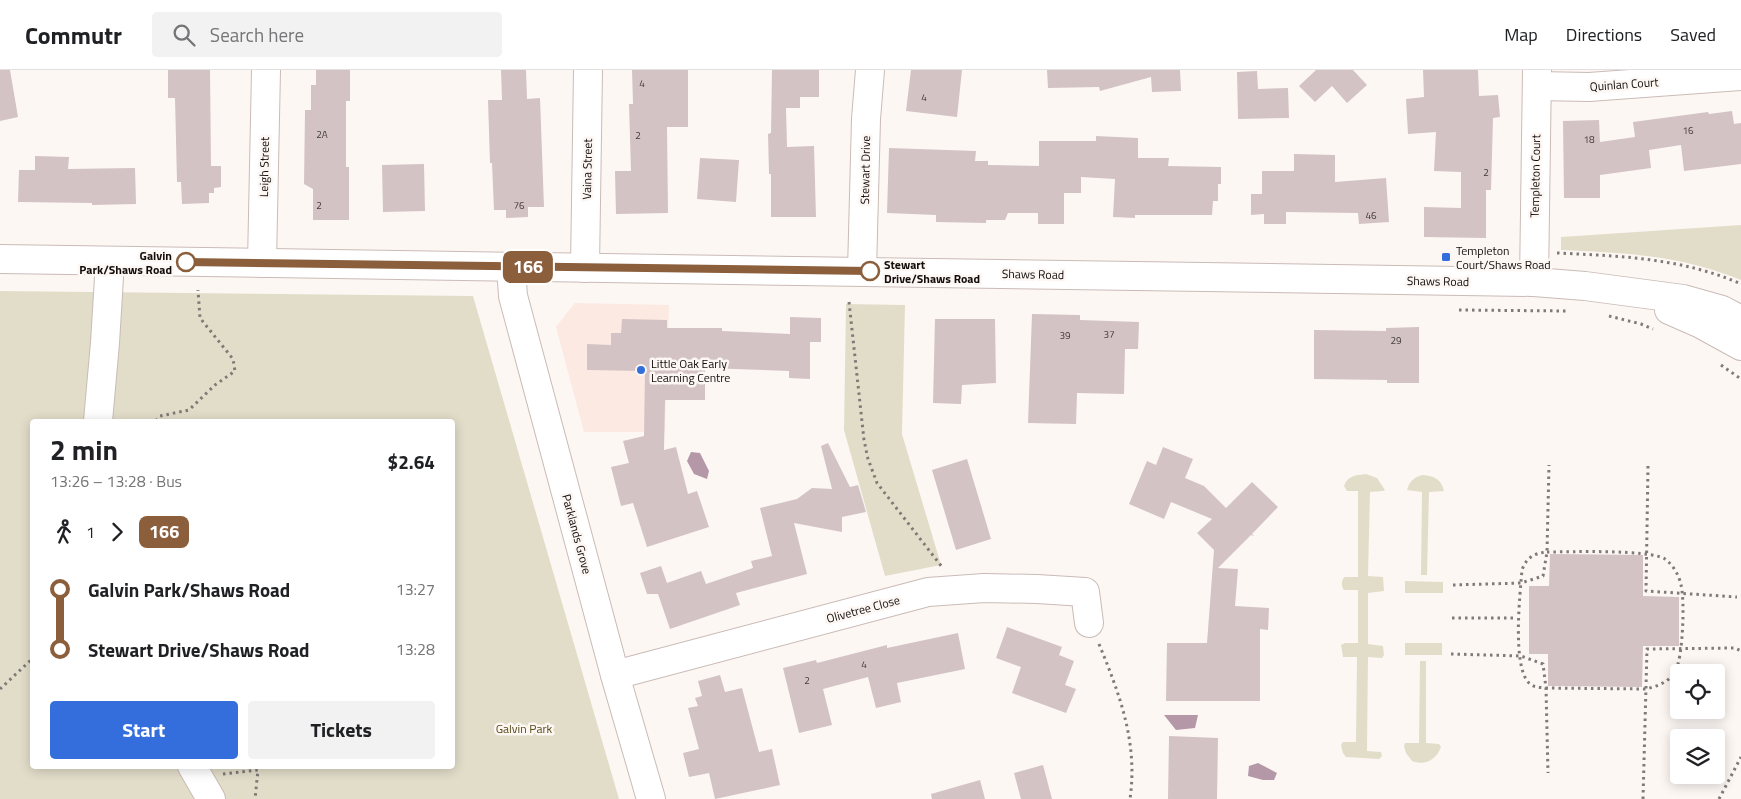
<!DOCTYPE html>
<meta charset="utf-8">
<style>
:root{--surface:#fff;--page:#f2f2f2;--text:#202124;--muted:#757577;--line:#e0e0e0;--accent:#336edc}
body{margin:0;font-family:"Titillium Web",sans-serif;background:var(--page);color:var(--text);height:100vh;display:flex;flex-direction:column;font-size:19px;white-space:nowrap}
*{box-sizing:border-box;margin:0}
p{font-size:16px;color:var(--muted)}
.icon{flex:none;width:28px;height:28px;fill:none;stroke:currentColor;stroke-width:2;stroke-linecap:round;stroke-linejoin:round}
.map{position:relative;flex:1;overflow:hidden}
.panel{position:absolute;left:30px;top:349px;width:425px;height:350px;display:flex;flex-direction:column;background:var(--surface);border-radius:5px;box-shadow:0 2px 12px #0003}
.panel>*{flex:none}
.badge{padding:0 10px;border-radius:8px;font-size:18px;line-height:32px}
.tools{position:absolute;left:1670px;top:594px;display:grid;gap:10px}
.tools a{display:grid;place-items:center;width:55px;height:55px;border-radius:5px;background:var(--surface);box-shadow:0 2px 12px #0003;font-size:25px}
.map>.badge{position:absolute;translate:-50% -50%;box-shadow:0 0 0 2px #fff}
.legs{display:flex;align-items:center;gap:8px;height:55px;padding:0 20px;font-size:16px}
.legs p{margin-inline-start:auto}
.summary{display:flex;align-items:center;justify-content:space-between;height:85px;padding:0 20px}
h1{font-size:28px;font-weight:700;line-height:38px}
.primary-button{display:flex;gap:10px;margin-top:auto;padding:10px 20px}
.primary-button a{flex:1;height:58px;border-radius:5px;background:var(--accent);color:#fff;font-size:20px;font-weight:700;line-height:58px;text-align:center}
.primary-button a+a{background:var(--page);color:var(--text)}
ul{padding:0 20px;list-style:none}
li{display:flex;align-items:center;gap:18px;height:60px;font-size:19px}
li i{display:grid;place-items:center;width:8px;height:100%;margin:0 6px;background:currentColor}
li i::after{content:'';width:12px;height:12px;margin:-6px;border:4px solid;border-radius:50%;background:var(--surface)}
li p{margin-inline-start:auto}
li:first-child i{background:linear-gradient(#0000 50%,currentColor 0)}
li:last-child i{background:linear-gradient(currentColor 50%,#0000 0)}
header{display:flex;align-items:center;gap:30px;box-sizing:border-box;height:70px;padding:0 25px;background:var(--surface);border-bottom:1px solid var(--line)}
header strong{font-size:24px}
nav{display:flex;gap:28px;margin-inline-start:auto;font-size:18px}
.search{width:350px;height:45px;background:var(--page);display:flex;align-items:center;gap:12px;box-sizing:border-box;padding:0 18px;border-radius:5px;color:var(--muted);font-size:19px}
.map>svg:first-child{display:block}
</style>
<header>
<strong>Commutr</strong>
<div class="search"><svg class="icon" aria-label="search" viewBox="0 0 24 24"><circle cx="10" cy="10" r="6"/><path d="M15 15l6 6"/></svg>Search here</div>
<nav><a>Map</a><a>Directions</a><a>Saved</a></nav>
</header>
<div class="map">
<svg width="1741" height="729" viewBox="0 0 1741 729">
<rect width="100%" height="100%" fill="#fdf7f4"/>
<path fill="#fce9e2" d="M575 233 669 235 665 362H584L556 257Z"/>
<g fill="#e2ddc9" fill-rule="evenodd">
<path d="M1741 155V210C1680 185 1626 183 1561 180V167Z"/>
<path d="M0 221 473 226 619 729H0ZM32 351H452V696H32Z"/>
<path d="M846 234 905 235 902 364 941 495 885 506 844 360Z"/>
<path d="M1366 404 1377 408 1385 420 1383 421 1370 422 1368 506 1383 507 1384 521 1368 523V574L1383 576 1384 585 1382 588 1368 587 1367 681 1381 682 1382 686 1379 689 1346 687 1343 683 1341 675 1343 672H1356L1357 587H1343L1341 575 1345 573H1358V520H1344C1341 517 1341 509 1345 507H1358V421H1347L1344 416C1347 406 1356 405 1366 404Z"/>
<path d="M1422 405C1435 406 1441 409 1444 421L1429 422 1427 505H1421L1422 422 1407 420C1409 412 1414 407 1422 405Z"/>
<path d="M1405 511 1443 512V523H1405Z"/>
<rect x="1405" y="573" width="37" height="12"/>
<path d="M1420 591H1426V673L1439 674 1441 677C1436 690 1425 696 1412 691L1406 683 1404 676 1405 673H1419Z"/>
</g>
<g fill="#b598a8">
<path d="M691 382 700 383 709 401 707 409 694 404 687 391Z"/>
<path d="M1164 645H1198L1195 658 1176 660Z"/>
<path d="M1258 693 1277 703 1274 710H1263L1248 706 1249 696Z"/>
</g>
<g fill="#d3c3c4">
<path d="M0 0H10L18 47 0 51Z"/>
<path d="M168 0H210L211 96H221V117L214 118V123H209V133L182 134 181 112H177L175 28H168Z"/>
<path d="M316 0H350V31H346V97H349V150H313V119L304 114 305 40H311V15H316Z"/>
<path d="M501 0H526L527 29 540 28 544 137H528V147L506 148V140H494L492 93H490L488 30H502Z"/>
<path d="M632 0H688V57H667L668 143 616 144 615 101H631L629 34H633Z"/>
<path d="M772 0H819V27H800V38H786L787 77 814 76 816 147H771V104H769L768 64 771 63Z"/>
<path d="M911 0H962L957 47 906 41Z"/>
<path d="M1047 0H1180L1181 21 1152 22 1151 7 1100 21 1099 17 1048 18Z"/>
<path d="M1316 0H1353L1367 15 1347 33 1332 16 1315 32 1299 16Z"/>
<path d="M1423 0H1478L1479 26 1498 25 1500 47 1493 48 1491 120H1486V168L1424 167V137L1461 138V102L1434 101 1436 62 1408 64 1406 29 1424 27Z"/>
<path d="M1257 1 1258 19 1288 18 1289 48 1238 49 1237 2Z"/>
<path d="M1732 41 1734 54 1741 53V94L1684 101 1681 75 1649 80 1651 98 1600 105V128H1564L1563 51 1599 50 1600 72 1635 67 1633 52 1708 42 1709 44Z"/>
<path d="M1096 66 1138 68V88H1169L1168 96 1221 97V114H1218V131H1213L1212 145H1135V148L1113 147 1115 109 1081 107V123H1064V154H1038V143H1008L1005 150H986V153L936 152V145L887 143 889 78 976 81 975 91H988V95L1039 96V71H1096Z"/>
<path d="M1294 84 1335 85V112L1386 108 1389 152 1359 154 1358 143 1286 142V154H1264V144L1251 145V124H1262V101H1294Z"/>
<path d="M35 86 69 87 68 99 135 98 136 134 92 135V133L18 132 19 100H35Z"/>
<path d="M700 88 739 90 736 132 697 129Z"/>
<path d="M424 94 425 141 383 142 382 95Z"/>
<path d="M1032 244 1080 245V250L1139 252 1138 279H1125L1124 324 1077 323 1076 354 1028 353Z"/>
<path d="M790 247 821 248V272H810V309L789 308V301L705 298V330H665L664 380 676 377 688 424 697 421 709 457 647 477 633 433 621 436 611 397 629 393 623 371 644 366 645 301 587 300V274L611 275V263H621L622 249 667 250V258H722V261L790 264Z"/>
<path d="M935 249H995L996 313 962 315 961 334 933 333Z"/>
<path d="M1419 257V313H1387V310L1314 309V260L1386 261V258Z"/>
<path d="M828 373 850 417 858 415 866 442 842 447V462L794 453 807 504 736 523 740 535 670 559 658 524H647L640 503 661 496 667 513 701 501 706 514 753 498 751 491 772 486 760 438 797 429 812 418 832 419 821 376Z"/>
<path d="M1163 377 1193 389 1185 408 1204 416 1226 438 1252 412 1278 437 1252 464 1254 466 1251 465 1218 498 1238 499 1235 536 1269 538 1268 560 1260 559V631H1166L1167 573H1207L1214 480 1197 463 1212 449 1171 432 1164 449 1129 434 1147 391 1156 395Z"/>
<path d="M967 389 991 469 956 480 932 400Z"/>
<path d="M1550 484 1643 485V526L1679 527V576H1643L1642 617 1548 616V584H1529V516H1549Z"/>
<path d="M1007 557 1062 577 1059 585 1074 591 1065 615 1076 619 1066 643 1012 623 1021 597 996 588Z"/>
<path d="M958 563 965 599 897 613 901 632 876 638 868 607 823 619 832 655 799 663 783 598 816 590 817 593 887 575V578Z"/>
<path d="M720 605 725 622 742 618 759 682 772 679 780 715 715 729 709 703 689 707 683 683 699 679 688 638 698 636 695 628 702 626 698 611Z"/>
<path d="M1169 666 1218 668 1217 729H1168Z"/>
<path d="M1043 695 1052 729H1021L1014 703Z"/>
<path d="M980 710 985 729H932L931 724Z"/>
</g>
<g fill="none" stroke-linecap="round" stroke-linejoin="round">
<g stroke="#cabbb6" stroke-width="30">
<g id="minor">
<path d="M1537 16 1589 17 1741 6"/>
<path d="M0 189 1534 212 1585 216 1683 229 1722 240 1741 250"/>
<path d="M262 193 266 0"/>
<path d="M511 197 513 226 615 605 651 729"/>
<path d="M585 198 588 0"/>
<path d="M862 201 866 49 870 0"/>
<path d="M1534 212 1537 0"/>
<path d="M1669 240 1701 254 1741 276"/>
<path d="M98 351 105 273 110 191"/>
<path d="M615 605 928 522 984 518 1037 519 1085 522 1089 553"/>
<path d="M192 696 211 729"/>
</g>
</g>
<g stroke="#7f7977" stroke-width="3" stroke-dasharray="2.5 4" stroke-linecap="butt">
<path d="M1557 183C1620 186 1682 188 1741 214"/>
<path d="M849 232 864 370 868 389 877 413 942 497"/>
<path d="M1459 240 1566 241"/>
<path d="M1609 246 1641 254 1653 259"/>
<path d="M1721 295 1741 309"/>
<path d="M156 351 160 346 189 340 215 315 235 301 233 289 200 248 198 220"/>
<path d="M1648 396 1646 521 1737 527"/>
<path d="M1547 482C1570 482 1648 479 1665 489 1673 495 1679 505 1681 515 1685 530 1683 589 1675 602 1668 613 1657 616 1646 619L1544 618C1538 617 1533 617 1529 613 1512 596 1520 524 1522 500 1526 488 1534 483 1547 482Z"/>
<path d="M1453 515 1521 513 1543 506 1547 482 1549 395"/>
<path d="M1452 548H1517"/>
<path d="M1099 574C1120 625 1138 673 1130 729"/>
<path d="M1451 584 1521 586 1543 594 1546 618 1548 703"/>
<path d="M0 619 32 589"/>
<path d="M223 704 258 700 255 729"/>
<path d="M1643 729 1647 579 1735 578 1741 581"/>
<path d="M1719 729 1741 687"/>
</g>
<use href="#minor" stroke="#fff" stroke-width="28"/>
</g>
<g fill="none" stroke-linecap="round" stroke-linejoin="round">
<g stroke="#fff" stroke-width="11">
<path id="line-1" d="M186 192 870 201"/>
</g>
<use href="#line-1" stroke="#8b5e3c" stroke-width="8"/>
</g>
<g fill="#336edc" stroke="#fdf7f4" stroke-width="2">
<rect x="1441" y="182" width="10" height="10" rx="2.5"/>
<circle cx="641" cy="300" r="5"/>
</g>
<g fill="#fff" stroke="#8b5e3c" stroke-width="2.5">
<circle cx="186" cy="192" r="9"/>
<circle cx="870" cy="201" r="9"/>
</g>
<g text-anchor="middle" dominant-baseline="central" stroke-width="5" stroke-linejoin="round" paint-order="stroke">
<g font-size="10" fill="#423a39">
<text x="642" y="13">4</text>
<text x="924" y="27">4</text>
<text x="1688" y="60">16</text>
<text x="322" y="64">2A</text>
<text x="638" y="65">2</text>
<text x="1589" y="69">18</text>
<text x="1486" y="102">2</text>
<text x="319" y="135">2</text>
<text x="519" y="135">76</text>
<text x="1371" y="145">46</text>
<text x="1109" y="264">37</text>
<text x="1065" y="265">39</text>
<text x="1396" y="270">29</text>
<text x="864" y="594">4</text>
<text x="807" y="610">2</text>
</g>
<g font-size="12" fill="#120c0b" stroke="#fdf7f4">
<text transform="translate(1624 14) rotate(-4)">Quinlan Court</text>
<text transform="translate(264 97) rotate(-89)">Leigh Street</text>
<text transform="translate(587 99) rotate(-89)">Vaina Street</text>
<text transform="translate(865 100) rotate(-89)">Stewart Drive</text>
<text transform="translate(1535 106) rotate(-89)">Templeton Court</text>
<text transform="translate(1033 204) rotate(1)">Shaws Road</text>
<text transform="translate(1438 211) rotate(1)">Shaws Road</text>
<text transform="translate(577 464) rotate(75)">Parklands Grove</text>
<text transform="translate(863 539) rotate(-15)">Olivetree Close</text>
</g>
<g font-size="12" fill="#120c0b" stroke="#fdf7f4" text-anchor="start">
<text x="1456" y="180">Templeton<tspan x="1456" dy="14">Court/Shaws Road</tspan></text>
<text x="651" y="293">Little Oak Early<tspan x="651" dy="14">Learning Centre</tspan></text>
</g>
<g font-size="12" font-weight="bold" fill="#120c0b" stroke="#fdf7f4" text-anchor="end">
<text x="172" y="185">Galvin<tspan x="172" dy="14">Park/Shaws Road</tspan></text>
<text x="884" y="194" text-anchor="start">Stewart<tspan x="884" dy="14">Drive/Shaws Road</tspan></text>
</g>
<g font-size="12" fill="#584a18" stroke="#fdf7f4">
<text x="524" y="658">Galvin Park</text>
</g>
</g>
</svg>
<div class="tools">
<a><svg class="icon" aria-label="locate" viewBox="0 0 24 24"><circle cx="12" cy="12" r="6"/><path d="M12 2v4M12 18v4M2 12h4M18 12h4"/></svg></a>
<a><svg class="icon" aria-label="layers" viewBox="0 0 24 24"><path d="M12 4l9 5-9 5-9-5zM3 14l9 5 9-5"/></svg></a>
</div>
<b class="badge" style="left:528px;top:197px;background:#8b5e3c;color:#fff">166</b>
<section class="panel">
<div class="summary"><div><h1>2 min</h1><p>13:26 – 13:28 · Bus</p></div><b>$2.64</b></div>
<div class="legs"><svg class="icon" aria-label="walk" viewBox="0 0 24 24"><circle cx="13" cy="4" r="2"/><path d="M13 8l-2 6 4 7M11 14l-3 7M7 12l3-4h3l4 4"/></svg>1<svg class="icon" aria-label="forward" viewBox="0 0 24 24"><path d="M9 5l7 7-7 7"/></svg><b class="badge" style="background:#8b5e3c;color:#fff">166</b></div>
<ul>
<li><i style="color:#8b5e3c"></i><b>Galvin Park/Shaws Road</b><p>13:27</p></li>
<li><i style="color:#8b5e3c"></i><b>Stewart Drive/Shaws Road</b><p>13:28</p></li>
</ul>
<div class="primary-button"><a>Start</a><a>Tickets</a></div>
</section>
</div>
